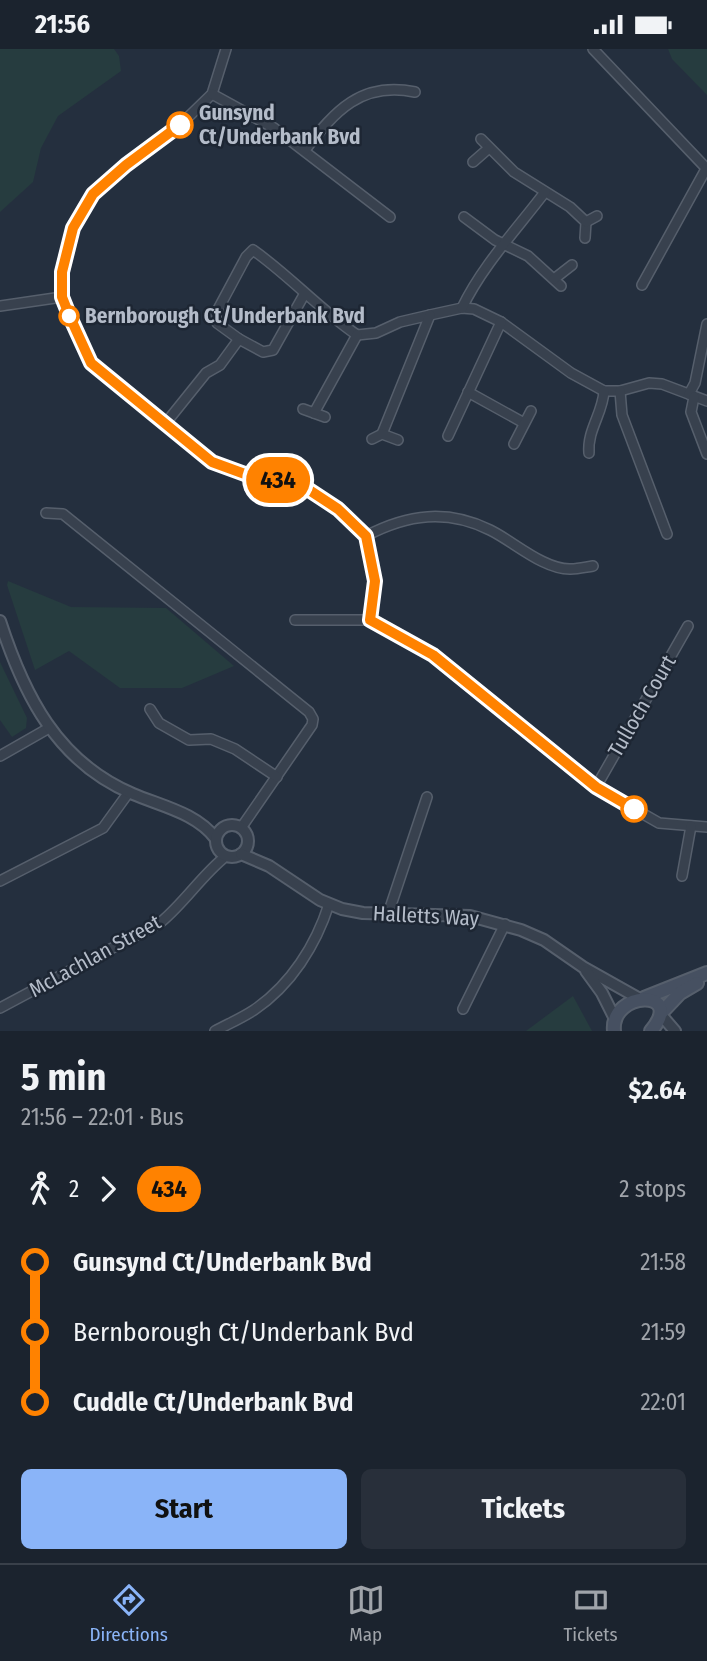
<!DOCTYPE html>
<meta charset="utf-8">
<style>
:root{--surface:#1b232e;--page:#282f3a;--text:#f1f3f6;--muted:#a0a4aa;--line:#39404a;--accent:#8ab4f8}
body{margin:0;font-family:"Fira Sans Condensed",sans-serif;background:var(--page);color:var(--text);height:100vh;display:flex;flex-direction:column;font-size:26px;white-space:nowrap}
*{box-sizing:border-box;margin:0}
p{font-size:23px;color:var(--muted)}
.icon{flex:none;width:38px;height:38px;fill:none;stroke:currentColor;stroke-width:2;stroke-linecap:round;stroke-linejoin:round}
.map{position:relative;height:982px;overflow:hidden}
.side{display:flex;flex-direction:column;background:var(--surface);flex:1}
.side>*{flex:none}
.badge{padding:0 14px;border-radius:23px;font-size:24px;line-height:46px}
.map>.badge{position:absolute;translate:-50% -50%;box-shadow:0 0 0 4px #fff}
.legs{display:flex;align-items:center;gap:10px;height:77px;padding:0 21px;font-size:23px}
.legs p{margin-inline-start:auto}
.summary{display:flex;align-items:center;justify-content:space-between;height:119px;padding:0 21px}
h1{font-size:38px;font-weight:700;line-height:52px}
.primary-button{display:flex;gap:14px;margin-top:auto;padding:14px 21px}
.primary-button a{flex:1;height:80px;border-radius:10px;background:var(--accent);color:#111;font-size:28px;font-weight:700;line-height:80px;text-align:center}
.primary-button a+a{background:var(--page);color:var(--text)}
ul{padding:0 21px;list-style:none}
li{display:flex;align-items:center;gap:24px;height:70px;font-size:26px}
li i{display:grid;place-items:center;width:10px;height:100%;margin:0 9px;background:currentColor}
li i::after{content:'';width:18px;height:18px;margin:-9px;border:5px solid;border-radius:50%;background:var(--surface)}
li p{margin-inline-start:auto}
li:first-child i{background:linear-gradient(#0000 50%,currentColor 0)}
li:last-child i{background:linear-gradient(currentColor 50%,#0000 0)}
.status{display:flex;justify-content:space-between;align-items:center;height:49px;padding:0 35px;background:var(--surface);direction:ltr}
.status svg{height:19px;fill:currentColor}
.tab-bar{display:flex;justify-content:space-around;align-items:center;height:98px;border-top:2px solid var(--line);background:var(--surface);font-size:19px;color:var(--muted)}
.tab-bar a{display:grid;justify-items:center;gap:4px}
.tab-bar .current{color:var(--accent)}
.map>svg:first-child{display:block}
</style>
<div class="status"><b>21:56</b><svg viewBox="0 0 49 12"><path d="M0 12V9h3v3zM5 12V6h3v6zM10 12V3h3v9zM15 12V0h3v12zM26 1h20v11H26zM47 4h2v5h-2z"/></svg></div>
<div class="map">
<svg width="707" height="982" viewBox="0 0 707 982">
<rect width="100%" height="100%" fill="#242f3e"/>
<g fill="#263c3f">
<path d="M0 0H114L119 7 121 22 58 67 41 99 33 133 0 163Z"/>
<path d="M668 0H707V46L672 10Z"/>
<path d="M8 532 71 558 166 559 234 617 182 639H120L69 602 35 621 7 536Z"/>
<path d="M0 613 27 669 26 679 12 688 0 671Z"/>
<path d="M573 947 592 982H526Z"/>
</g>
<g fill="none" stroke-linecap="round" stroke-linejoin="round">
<g stroke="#565f6c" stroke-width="12">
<g id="minor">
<path d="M226 0 212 45 180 76 126 116 93 145 73 179 62 223V248L91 314 212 413 253 428 300 434 338 460 366 487 375 532 370 571 433 606 596 738 659 774 707 778"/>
<path d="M593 0 707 120"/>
<path d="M212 45 274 79 390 168"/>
<path d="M481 90 514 123 570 158 586 173 585 189"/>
<path d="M305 101C335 62 361 32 415 43"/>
<path d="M473 113 489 99"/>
<path d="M464 168 495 191 528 207 561 237"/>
<path d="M586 173 597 167"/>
<path d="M554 230 572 216"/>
<path d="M642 236 706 120"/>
<path d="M305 244 273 301 263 303 239 290 217 274 216 264 246 208 253 201C290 227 320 261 357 286L376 284 400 273 430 266 462 259 474 260 501 273 571 324 604 342H620L649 334 662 335 707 352"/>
<path d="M0 257 62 248"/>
<path d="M462 259C482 217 517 180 545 143"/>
<path d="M620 342 622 366 667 485"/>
<path d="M468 343 524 374"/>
<path d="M689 345 695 334 707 275"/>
<path d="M694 348 691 363 707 405"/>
<path d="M303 360 325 368"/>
<path d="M314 364 357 286"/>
<path d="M165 375 206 324 220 316 239 290"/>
<path d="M382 385 430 266"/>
<path d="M448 387 501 273"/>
<path d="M372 390 382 385 398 391"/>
<path d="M514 395 531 362"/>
<path d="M589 404C587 381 603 364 604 342"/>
<path d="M46 464 63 465 309 663 313 670 312 676 241 779"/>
<path d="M366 487C408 465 447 460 490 481 513 492 544 521 571 520 578 520 586 518 593 517"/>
<path d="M295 571H370"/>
<path d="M150 660 159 674 189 691 211 690 235 700 277 728"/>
<path d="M0 707 49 679"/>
<path d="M596 738 688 577"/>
<path d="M682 827 691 777"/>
<path d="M0 832 103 779 129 743"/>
<path d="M388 865 427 748"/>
<path d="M0 959 161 873C185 853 202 826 226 807"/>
<path d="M463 960 505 875"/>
<path d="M215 982C228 975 242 969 254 961 291 936 316 896 329 855"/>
</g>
</g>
<g stroke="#565f6c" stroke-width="14">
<g id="tertiary">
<path d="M0 572C24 646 57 713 133 745 161 757 197 764 216 790"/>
<circle cx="232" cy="792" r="16"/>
<path d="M241 805 269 817 320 851 342 860 363 864 470 867 521 881 544 891 583 918 640 950"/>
<path d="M586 922 602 944 615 970"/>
<path d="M662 967 675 982"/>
</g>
</g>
<g stroke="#565f6c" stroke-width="16">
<g id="secondary">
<path d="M644 949 707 924"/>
<path d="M662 963 680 944 697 934"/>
<path d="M614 982C610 941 687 939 651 982"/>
</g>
</g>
<use href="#minor" stroke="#38414e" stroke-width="9"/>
<use href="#tertiary" stroke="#38414e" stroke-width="10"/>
<use href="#secondary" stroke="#465061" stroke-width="12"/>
</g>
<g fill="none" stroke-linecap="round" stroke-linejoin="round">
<g stroke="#fff" stroke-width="16">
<path id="line-1" d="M180 76 126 116 93 145 73 179 62 223V248L70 268 91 314 212 413 253 428 300 435 338 460 366 487 375 532 370 571 433 606 596 738 634 760"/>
</g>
<use href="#line-1" stroke="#ff8200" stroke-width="10"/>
</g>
<g fill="#fff" stroke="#ff8200" stroke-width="3.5">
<circle cx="180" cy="76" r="12"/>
<circle cx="69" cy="267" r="9"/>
<circle cx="634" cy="760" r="12"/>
</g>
<g text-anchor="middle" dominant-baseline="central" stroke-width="5" stroke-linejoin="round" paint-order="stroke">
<g font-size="21" font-weight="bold" fill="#b4bcc9" stroke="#1d2633" text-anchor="start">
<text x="199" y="64">Gunsynd<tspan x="199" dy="24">Ct/Underbank Bvd</tspan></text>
<text x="85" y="267">Bernborough Ct/Underbank Bvd</text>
</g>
<g font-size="21" fill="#b4bcc9" stroke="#1d2633">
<text transform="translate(642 657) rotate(-60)">Tulloch Court</text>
<text transform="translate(426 867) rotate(3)">Halletts Way</text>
<text transform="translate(95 907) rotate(-29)">McLachlan Street</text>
</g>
</g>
</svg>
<b class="badge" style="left:278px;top:431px;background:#ff8200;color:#111">434</b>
</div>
<section class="side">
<div class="summary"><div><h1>5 min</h1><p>21:56 – 22:01 · Bus</p></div><b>$2.64</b></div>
<div class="legs"><svg class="icon" aria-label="walk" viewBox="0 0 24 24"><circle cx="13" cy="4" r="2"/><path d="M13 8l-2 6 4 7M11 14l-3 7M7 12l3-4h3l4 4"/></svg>2<svg class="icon" aria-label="forward" viewBox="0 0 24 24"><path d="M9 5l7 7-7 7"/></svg><b class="badge" style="background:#ff8200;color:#111">434</b><p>2 stops</p></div>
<ul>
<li><i style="color:#ff8200"></i><b>Gunsynd Ct/Underbank Bvd</b><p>21:58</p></li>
<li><i style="color:#ff8200"></i><span>Bernborough Ct/Underbank Bvd</span><p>21:59</p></li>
<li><i style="color:#ff8200"></i><b>Cuddle Ct/Underbank Bvd</b><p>22:01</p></li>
</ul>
<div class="primary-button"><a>Start</a><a>Tickets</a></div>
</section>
<nav class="tab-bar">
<a class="current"><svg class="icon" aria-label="directions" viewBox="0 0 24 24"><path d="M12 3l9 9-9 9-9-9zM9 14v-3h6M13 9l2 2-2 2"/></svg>Directions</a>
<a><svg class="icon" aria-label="map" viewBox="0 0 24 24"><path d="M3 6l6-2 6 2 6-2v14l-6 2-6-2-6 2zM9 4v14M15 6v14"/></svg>Map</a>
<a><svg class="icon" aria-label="tickets" viewBox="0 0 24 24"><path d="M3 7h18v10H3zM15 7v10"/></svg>Tickets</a>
</nav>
